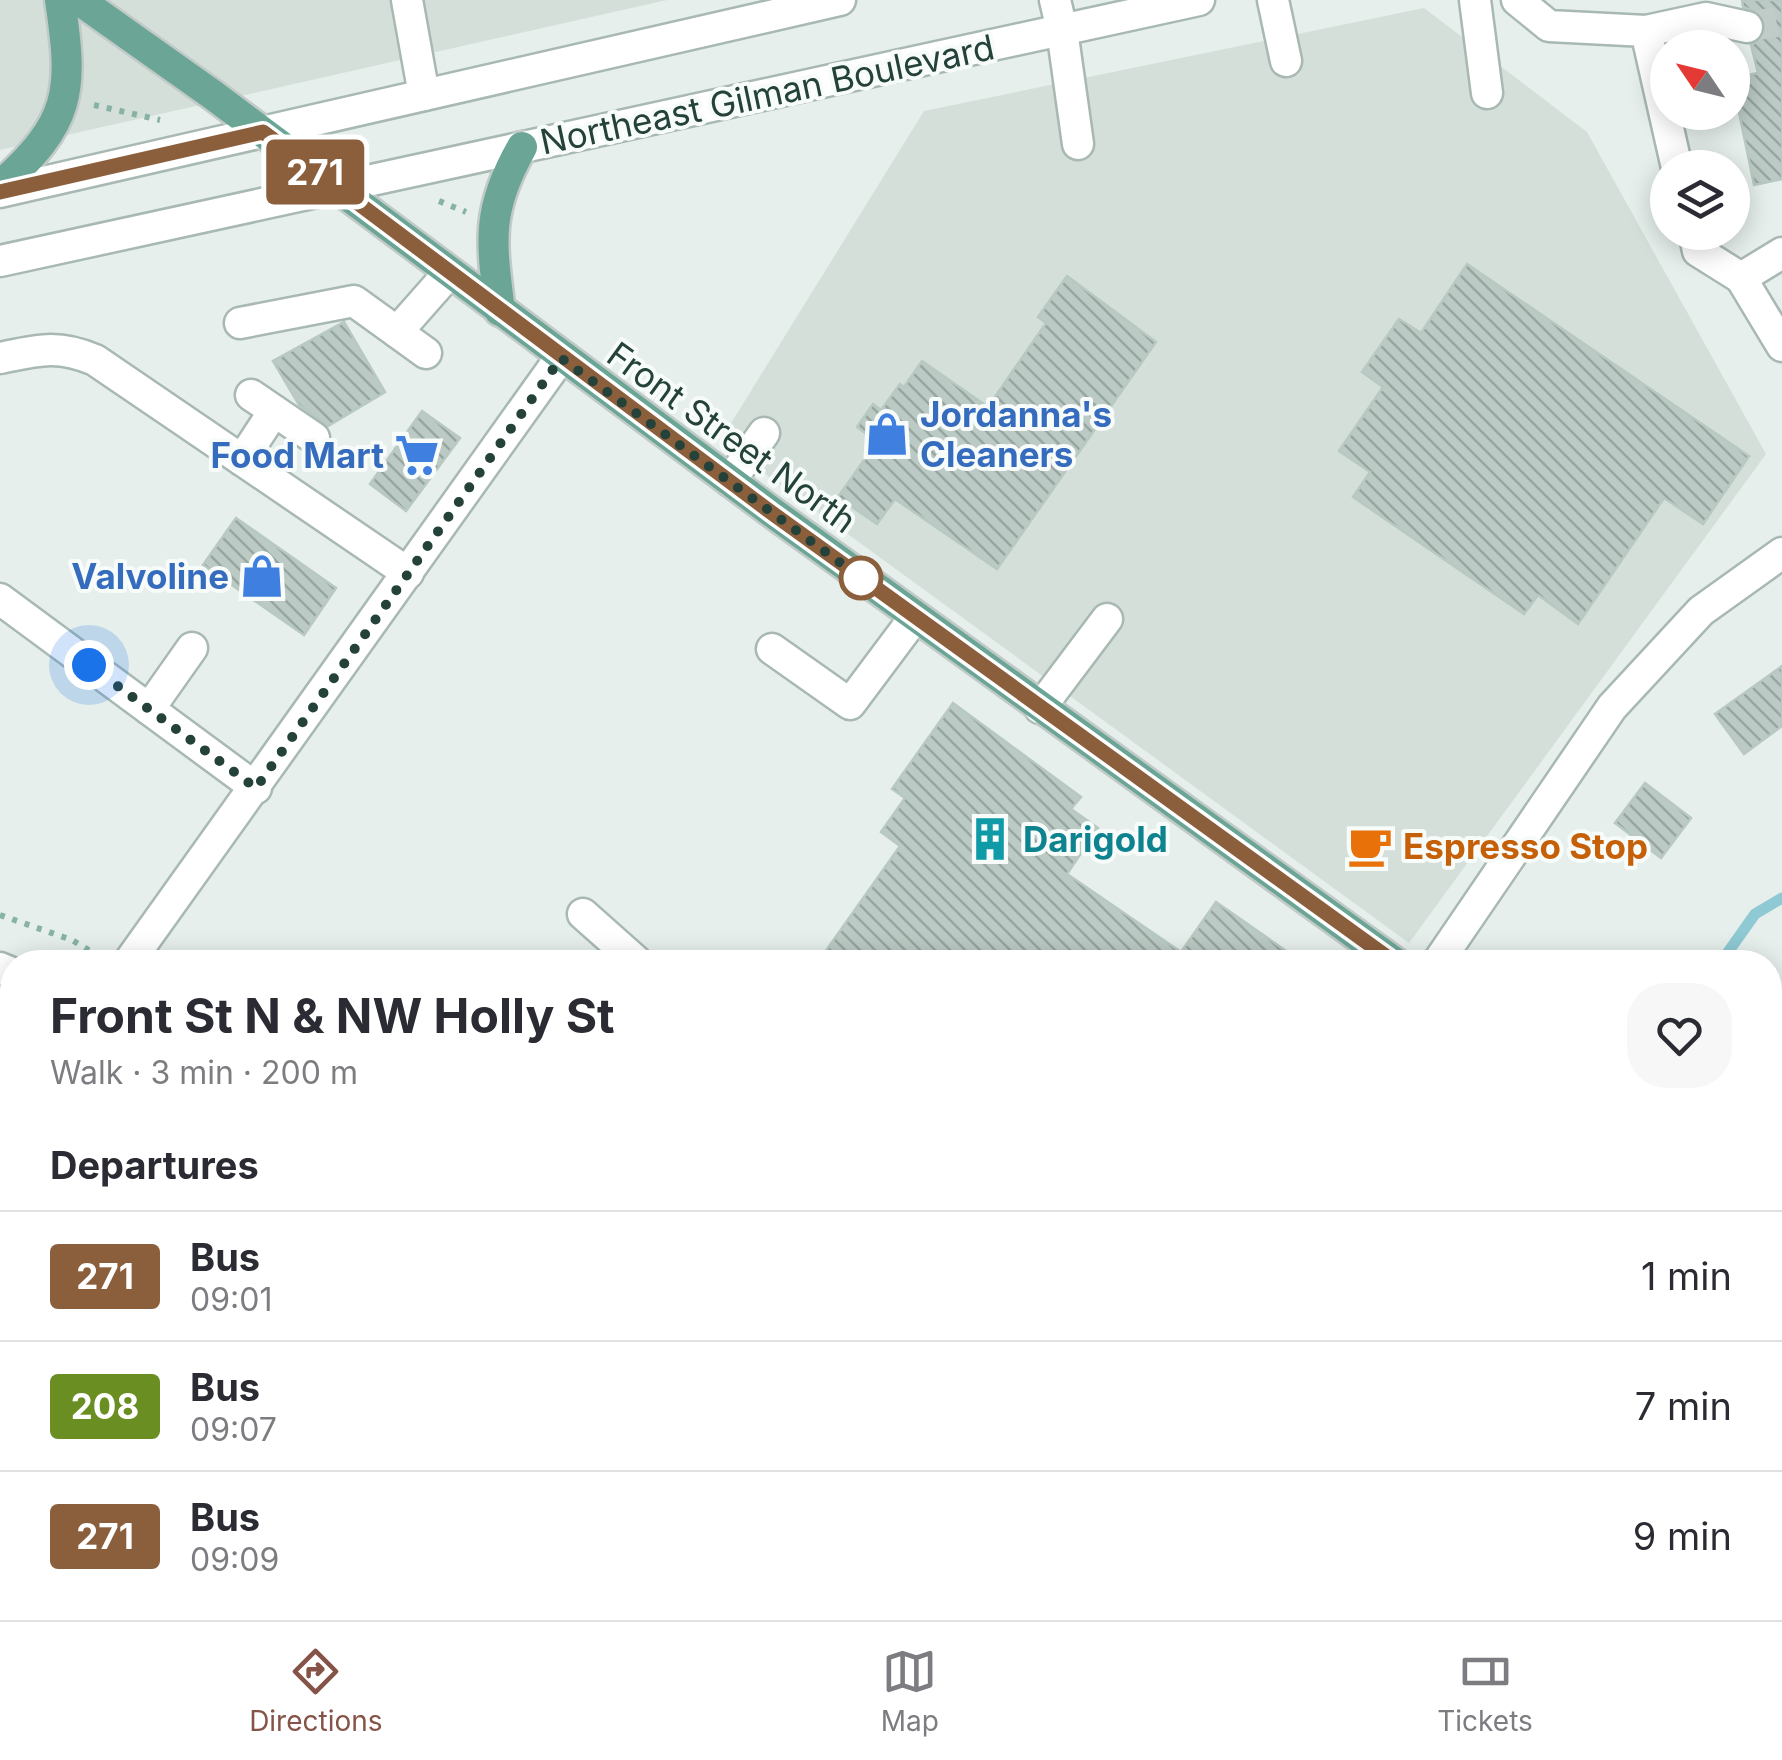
<!DOCTYPE html>
<meta charset="utf-8">
<style>
:root{--surface:#fff;--page:#f7f7f7;--text:#2b2b33;--muted:#7c7c81;--line:#e1e1e2;--accent:#855347}
body{margin:0;font-family:Inter,sans-serif;background:var(--page);color:var(--text);height:100vh;display:flex;flex-direction:column;font-size:38px;white-space:nowrap}
*{box-sizing:border-box;margin:0}
p{font-size:32px;color:var(--muted)}
.icon{flex:none;width:55px;height:55px;fill:none;stroke:currentColor;stroke-width:2;stroke-linecap:round;stroke-linejoin:round}
.map{position:relative;flex:1;overflow:hidden}
.details{position:absolute;left:0px;top:950px;width:1782px;height:670px;display:flex;flex-direction:column;background:var(--surface);border-radius:40px 40px 0 0;box-shadow:0 5px 25px #0003}
.details>*{flex:none}
.badge{padding:0 20px;border-radius:8px;font-size:35px;line-height:65px}
.needle{width:65px;rotate:305deg}
.controls{position:absolute;left:1650px;top:30px;display:grid;gap:20px}
.controls a{display:grid;place-items:center;width:100px;height:100px;border-radius:50%;background:var(--surface);box-shadow:0 5px 25px #0003;font-size:50px}
.you{position:absolute;width:50px;height:50px;margin:-25px;border:8px solid #fff;border-radius:50%;background:#1a73e8;box-shadow:0 0 0 15px #1a73e833}
.map>.badge{position:absolute;translate:-50% -50%;box-shadow:0 0 0 5px #fff}
h2{padding:0 50px;font-size:38px;line-height:90px}
.round{display:grid;place-items:center;flex:none;width:105px;height:105px;border-radius:40px;background:var(--page)}
.head{display:flex;align-items:center;justify-content:space-between;height:170px;padding:0 50px}
h1{font-size:48px;font-weight:700;line-height:75px}
ul{padding:0;list-style:none}
li{display:flex;align-items:center;gap:30px;height:130px;padding:0 50px;border-top:2px solid var(--line)}
li div{flex:1}
li b{display:block;font-size:38px}
li em{font-style:normal}
li .badge{min-width:110px;font-weight:700;text-align:center}
.menu{display:flex;justify-content:space-around;align-items:center;height:140px;border-top:2px solid var(--line);background:var(--surface);font-size:28px;color:var(--muted)}
.menu a{display:grid;justify-items:center;gap:5px}
.menu .on{color:var(--accent)}
.map>svg:first-child{display:block}
</style>
<div class="map">
<svg width="1782" height="1620" viewBox="0 0 1782 1620">
<defs>
<pattern id="building-back-hatch" width="6" height="6" patternUnits="userSpaceOnUse" patternTransform="scale(2.5)"><rect width="6" height="6" fill="#bbcac4"/><path d="M-1 5l2 2M0 0l6 6M5-1l2 2" fill="none" stroke="#98a6a0"/></pattern>
</defs>
<rect width="100%" height="100%" fill="#e6efeb"/>
<g fill="#d4dfda">
<path d="M0 0H667L0 150Z"/>
<path d="M1424 8 1587 132 1766 454 1409 943 720 441 924 111Z"/>
<path d="M1770 1284 1782 1293V1452L1770 1448Z"/>
</g>
<path fill="#bfe0c8" d="M12 1160V1608H1046L1048 1620H0V1177Z"/>
<g fill="none" stroke-linecap="round" stroke-linejoin="round">
<g stroke="#8ec9d4" stroke-width="11">
<path d="M1721 962 1755 914 1782 898"/>
<path d="M1046 1608 1048 1620"/>
</g>
</g>
<g fill="url(#building-back-hatch)" stroke="#b8c9c2" stroke-width="2.5">
<path d="M1742 0H1782V179L1754 185 1732 78 1758 73 1751 45 1761 39 1765 22 1759 13 1743 7Z"/>
<path d="M1467 264 1749 456 1703 524 1664 498 1578 624 1538 595 1524 614 1353 497 1370 472 1339 451 1383 387 1362 372 1399 319 1421 333Z"/>
<path d="M1067 276 1156 342 997 569 895 499 877 524 838 497 877 442 857 427 873 404 881 410 900 384 904 387 922 361 988 407 1046 323 1038 317Z"/>
<path d="M344 322 385 392 328 426 299 405 273 361Z"/>
<path d="M422 411 460 438 406 511 370 484Z"/>
<path d="M236 518 336 588 304 635 203 565Z"/>
<path d="M1782 666V726L1744 754 1715 714Z"/>
<path d="M953 703 1081 797 1071 809 1098 828 1067 874 1181 952 1216 902 1302 962H818L900 846 881 832 905 798 892 789Z"/>
<path d="M1645 783 1691 818 1661 858 1615 823Z"/>
</g>
<g fill="none" stroke-linecap="round" stroke-linejoin="round">
<path stroke="#bfccc8" stroke-width="30" stroke-dasharray="30 15" stroke-linecap="butt" d="M1747 27 1782 21"/>
<g stroke="#a8b8b2" stroke-width="35">
<g id="minor">
<path d="M407 0 424 95"/>
<path d="M1055 0 1062 30 1078 144"/>
<path d="M1273 0 1286 61"/>
<path d="M1475 0 1487 93"/>
<path d="M1517 0 1549 26 1646 31 1677 168"/>
<path d="M1646 31 1706 18 1747 27"/>
<path d="M0 192 840 0"/>
<path d="M1694 232 1698 251 1741 278 1782 253"/>
<path d="M0 261 1199 0"/>
<path d="M1741 278 1782 346"/>
<path d="M240 323 354 301 397 332"/>
<path d="M426 353 397 332 449 273"/>
<path d="M0 358C38 350 58 344 95 360L408 573"/>
<path d="M251 395 314 438"/>
<path d="M242 460 274 411"/>
<path d="M730 481 764 433"/>
<path d="M0 599 256 788"/>
<path d="M772 649 850 704 915 617"/>
<path d="M1040 708 1107 619"/>
<path d="M149 709 192 648"/>
<path d="M583 914 637 962"/>
<path d="M129 962 561 357"/>
<path d="M1438 962 1612 707 1701 611 1782 553"/>
<path d="M0 968 12 973"/>
<path d="M0 1139 12 1122"/>
<path d="M1770 1590 1782 1572"/>
<path d="M1469 1620 1471 1608"/>
<path d="M1749 1620 1758 1608"/>
</g>
</g>
<g stroke="#c2cac8" stroke-width="35">
<g id="major">
<path d="M79 0 213 95 773 513 1394 962"/>
<path d="M0 186C71 122 74 93 60 0"/>
<path d="M500 311C491 241 486 210 522 147"/>
<path d="M1770 1233 1782 1241"/>
</g>
</g>
<g stroke="#86b3a5" stroke-width="6" stroke-dasharray="5 8" stroke-linecap="butt">
<path d="M94 105 160 120"/>
<path d="M439 201 466 212"/>
<path d="M0 915 72 940 100 957"/>
<path d="M0 1360 12 1334"/>
<path d="M0 1466 12 1470"/>
<path d="M1770 1518 1782 1522"/>
<path d="M252 1608 260 1620"/>
<path d="M791 1620 793 1608"/>
</g>
<use href="#minor" stroke="#fff" stroke-width="30"/>
<use href="#major" stroke="#6aa596" stroke-width="30"/>
</g>
<g fill="none" stroke-linecap="round" stroke-linejoin="round">
<g stroke="#fff" stroke-width="22">
<path id="line" d="M0 192 263 132 772 513 1394 962"/>
</g>
<use href="#line" stroke="#8b5e3c" stroke-width="15"/>
<path stroke="#24423a" stroke-width="10" stroke-dasharray="0 18" d="M89 665 256 788 561 358 861 578"/>
</g>
<defs>
<g id="shop-bare" transform="scale(3.45)"><path d="M-5-2.5h2.3a2.7 3.5 0 0 1 5.4 0H5L5.5 6h-11ZM-1.5-2.5h3a1.5 2.3 0 0 0-3 0Z" fill="#3f7fe0" stroke="#f7fbf9" stroke-width="2.5" paint-order="stroke"/></g>
<g id="supermarket-bare" transform="scale(3.45)"><path d="M-6-5.5h2.5l.6 2H6L4.5 2H-2.5L-4.4-4H-6ZM-1.5 3.2a1.3 1.3 0 1 0 .1 0ZM3 3.2a1.3 1.3 0 1 0 .1 0Z" fill="#3f7fe0" stroke="#f7fbf9" stroke-width="2.5" paint-order="stroke"/></g>
<g id="building-bare" transform="scale(3.45)"><path d="M-4-6H4V6H1V3H-1V6H-4ZM-2.5-4.3h1.7v1.8h-1.7ZM.8-4.3h1.7v1.8H.8ZM-2.5-1h1.7V.8h-1.7ZM.8-1h1.7V.8H.8Z" fill="#0f9aa8" stroke="#f7fbf9" stroke-width="2.5" paint-order="stroke"/></g>
<g id="cafe-bare" transform="scale(3.45)"><path d="M-5.5-4.5H6V0H3Q3 3.5 0 3.5H-2.5Q-5.5 3.5-5.5 0ZM3-3.2v2h1.7v-2ZM-6 4.5H4V6H-6Z" fill="#e8710a" stroke="#f7fbf9" stroke-width="2.5" paint-order="stroke"/></g>
</defs>
<g fill-rule="evenodd">
<use href="#shop-bare" x="887" y="434"/>
<use href="#supermarket-bare" x="417" y="455"/>
<use href="#shop-bare" x="262" y="576"/>
<use href="#building-bare" x="990" y="839"/>
<use href="#cafe-bare" x="1370" y="846"/>
</g>
<circle fill="#fff" stroke="#8b5e3c" stroke-width="5" cx="861" cy="578" r="20"/>
<g text-anchor="middle" dominant-baseline="central" stroke-width="8" stroke-linejoin="round" paint-order="stroke">
<g font-size="35" fill="#24423a" stroke="#f7fbf9">
<text transform="translate(767 94) rotate(-12)">Northeast Gilman Boulevard</text>
<text transform="translate(732 437) rotate(36)">Front Street North</text>
</g>
<g font-size="35" font-weight="bold" fill="#366cbe" stroke="#f7fbf9" text-anchor="end">
<text x="920" y="414" text-anchor="start">Jordanna's<tspan x="920" dy="40">Cleaners</tspan></text>
<text x="384" y="455">Food Mart</text>
<text x="229" y="576">Valvoline</text>
</g>
<g font-size="35" font-weight="bold" fill="#0d838f" stroke="#f7fbf9" text-anchor="start">
<text x="1023" y="839">Darigold</text>
</g>
<g font-size="35" font-weight="bold" fill="#c56008" stroke="#f7fbf9" text-anchor="start">
<text x="1403" y="846">Espresso Stop</text>
</g>
</g>
</svg>
<div class="controls">
<a><svg class="needle" viewBox="-14 -14 28 28"><path d="M0-13l5 13h-10z" fill="#e53935"/><path d="M0 13l5-13h-10z" fill="#7c7c81"/></svg></a>
<a><svg class="icon" aria-label="layers" viewBox="0 0 24 24"><path d="M12 4l9 5-9 5-9-5zM3 14l9 5 9-5"/></svg></a>
</div>
<div class="you" style="left:89px;top:665px"></div>
<b class="badge" style="left:315px;top:172px;background:#8b5e3c;color:#fff">271</b>
<section class="details">
<div class="head"><div><h1>Front St N &amp; NW Holly St</h1><p>Walk · 3 min · 200 m</p></div><a class="round"><svg class="icon" aria-label="heart" viewBox="0 0 24 24"><path d="M12 20l-8-8c-3-5 5-10 8-4 3-6 11-1 8 4z"/></svg></a></div>
<h2>Departures</h2>
<ul>
<li><span class="badge" style="background:#8b5e3c;color:#fff">271</span><div><b>Bus</b><p>09:01</p></div><em>1 min</em></li>
<li><span class="badge" style="background:#6b8e23;color:#fff">208</span><div><b>Bus</b><p>09:07</p></div><em>7 min</em></li>
<li><span class="badge" style="background:#8b5e3c;color:#fff">271</span><div><b>Bus</b><p>09:09</p></div><em>9 min</em></li>
</ul>
</section>
</div>
<nav class="menu">
<a class="on"><svg class="icon" aria-label="directions" viewBox="0 0 24 24"><path d="M12 3l9 9-9 9-9-9zM9 14v-3h6M13 9l2 2-2 2"/></svg>Directions</a>
<a><svg class="icon" aria-label="map" viewBox="0 0 24 24"><path d="M3 6l6-2 6 2 6-2v14l-6 2-6-2-6 2zM9 4v14M15 6v14"/></svg>Map</a>
<a><svg class="icon" aria-label="tickets" viewBox="0 0 24 24"><path d="M3 7h18v10H3zM15 7v10"/></svg>Tickets</a>
</nav>
